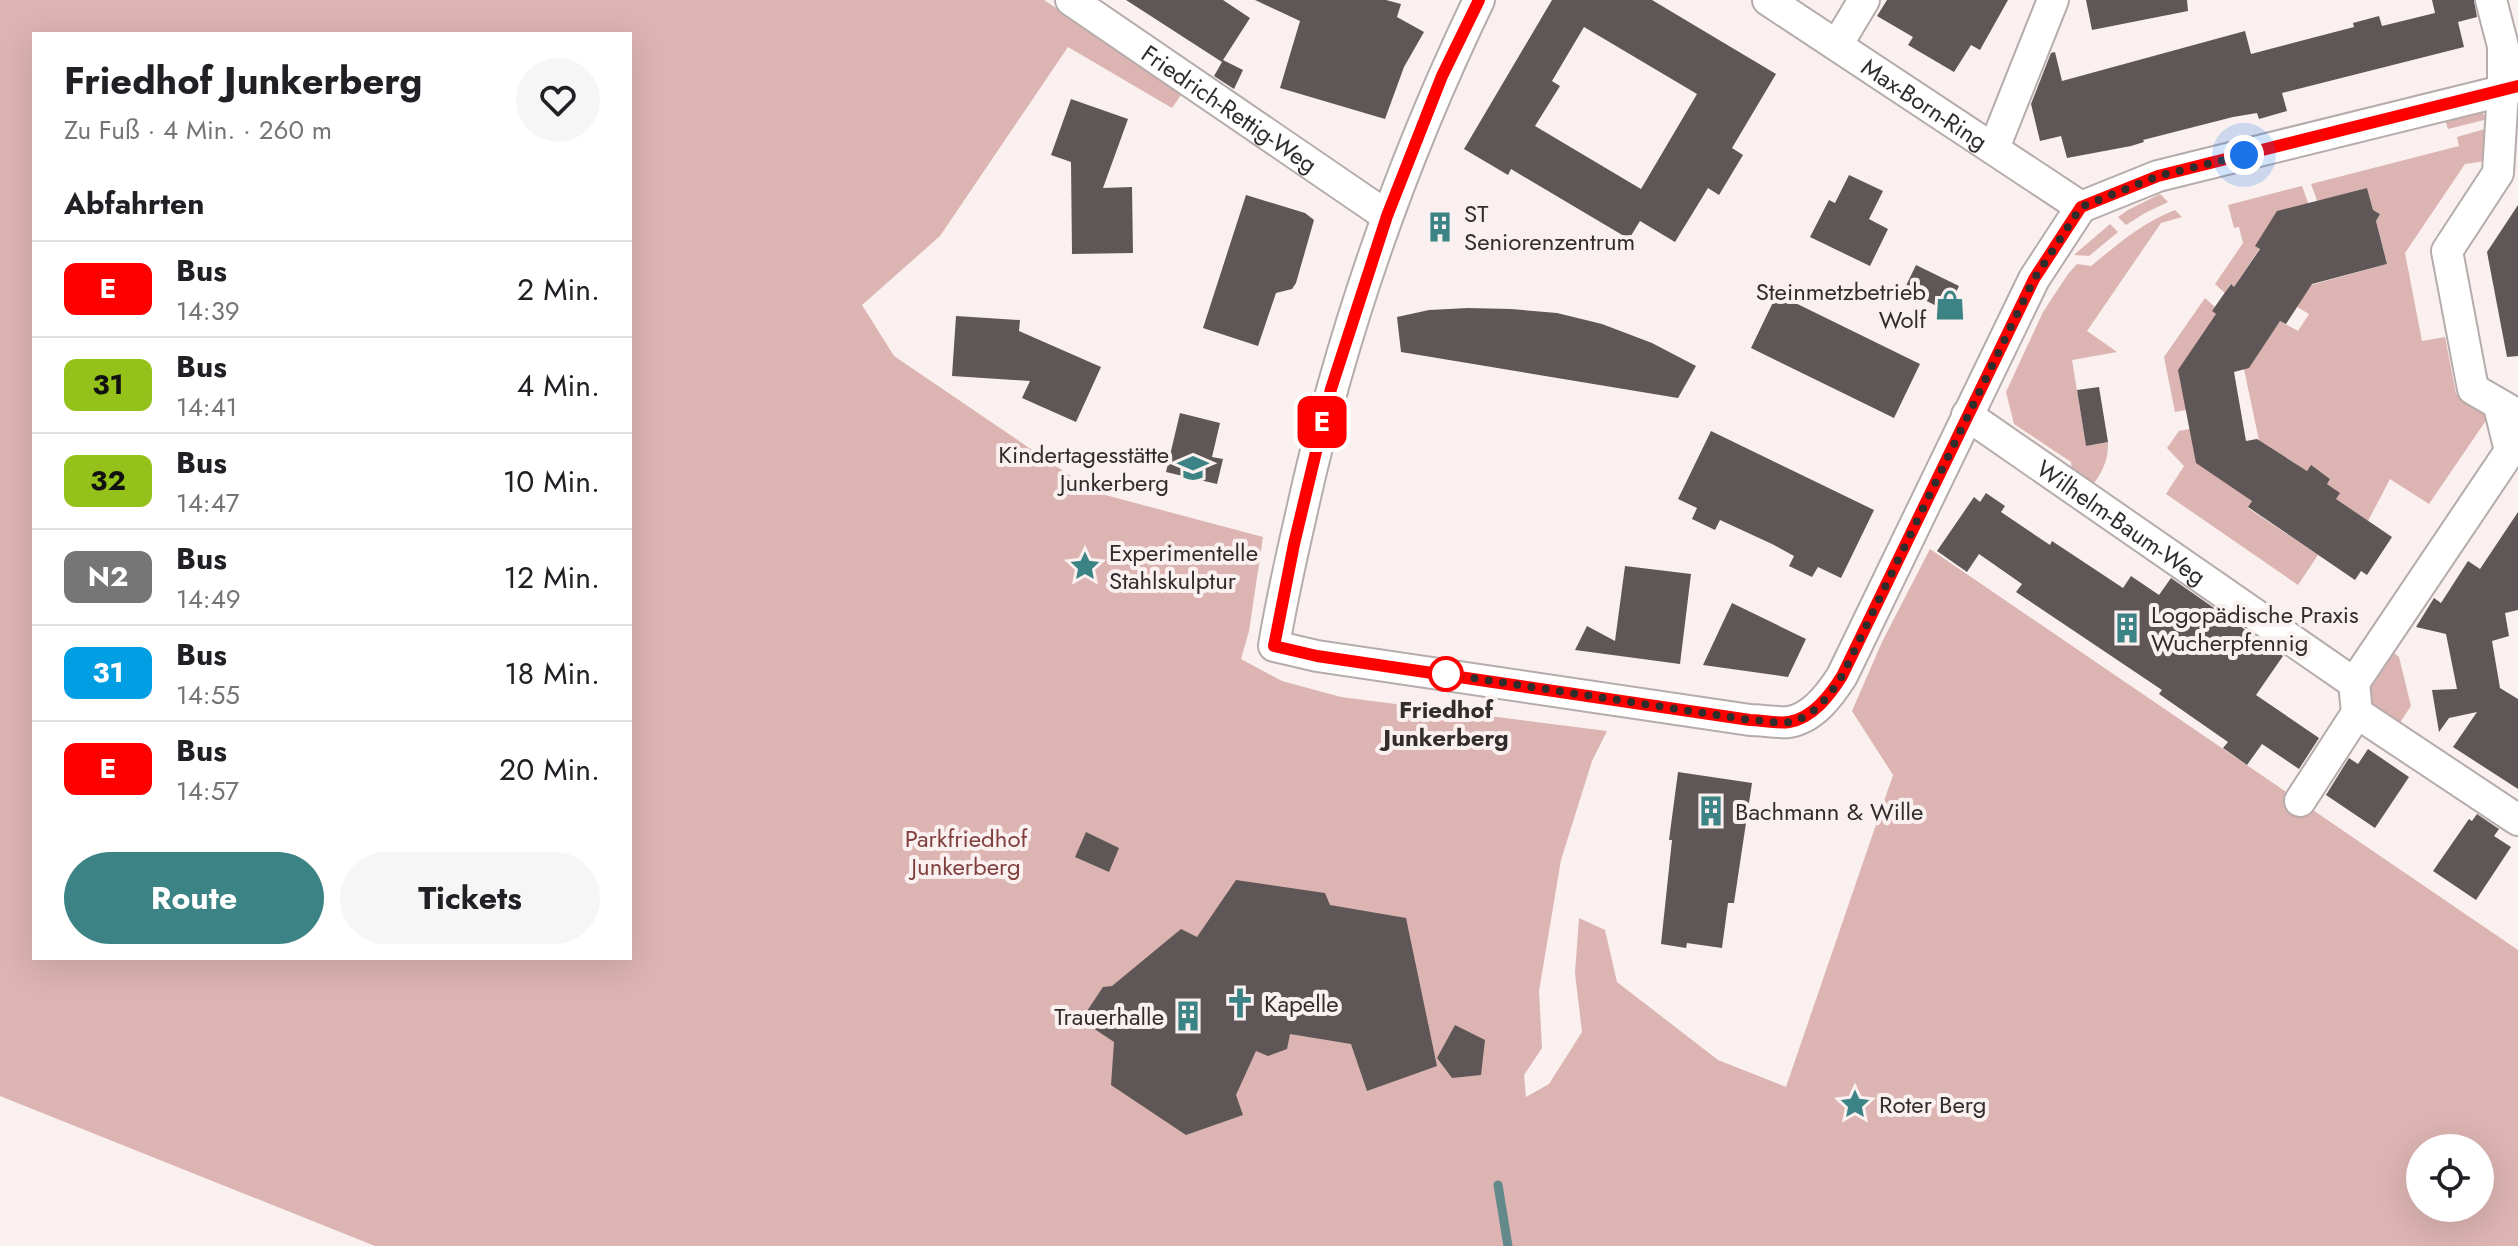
<!DOCTYPE html>
<html lang="de">
<meta charset="utf-8">
<style>
:root{--surface:#fff;--page:#f6f6f6;--text:#202124;--muted:#757577;--line:#e0e0e0;--accent:#3b8384}
body{margin:0;font-family:Jost,sans-serif;background:var(--page);color:var(--text);height:100vh;display:flex;flex-direction:column;font-size:30px;white-space:nowrap}
*{box-sizing:border-box;margin:0}
p{font-size:26px;color:var(--muted)}
.icon{flex:none;width:44px;height:44px;fill:none;stroke:currentColor;stroke-width:2;stroke-linecap:round;stroke-linejoin:round}
.map{position:relative;flex:1;overflow:hidden}
.sheet{position:absolute;left:32px;top:32px;width:600px;height:928px;display:flex;flex-direction:column;background:var(--surface);border-radius:0px;box-shadow:0 8px 32px #0002}
.sheet>*{flex:none}
.badge{padding:0 16px;border-radius:12px;font-size:28px;line-height:52px}
.tools{position:absolute;left:2406px;top:1134px;display:grid;gap:16px}
.tools a{display:grid;place-items:center;width:88px;height:88px;border-radius:50%;background:var(--surface);box-shadow:0 8px 32px #0002;font-size:40px}
.you{position:absolute;width:40px;height:40px;margin:-20px;border:6px solid #fff;border-radius:50%;background:#1a73e8;box-shadow:0 0 0 12px #1a73e833}
.map>.badge{position:absolute;translate:-50% -50%;box-shadow:0 0 0 4px #fff}
h2{padding:0 32px;font-size:30px;line-height:72px}
.round{display:grid;place-items:center;flex:none;width:84px;height:84px;border-radius:42px;background:var(--page)}
.summary{display:flex;align-items:center;justify-content:space-between;height:136px;padding:0 32px}
h1{font-size:38px;font-weight:700;line-height:60px}
.primary-button{display:flex;gap:16px;margin-top:auto;padding:16px 32px}
.primary-button a{flex:1;height:92px;border-radius:48px;background:var(--accent);color:#fff;font-size:32px;font-weight:700;line-height:92px;text-align:center}
.primary-button a+a{background:var(--page);color:var(--text)}
ul{padding:0;list-style:none}
li{display:flex;align-items:center;gap:24px;height:96px;padding:0 32px;border-top:2px solid var(--line)}
li div{flex:1}
li b{display:block;font-size:30px}
li em{font-style:normal}
li .badge{min-width:88px;font-weight:700;text-align:center}
.map>svg:first-child{display:block}
</style>
<div class="map">
<svg width="2518" height="1246" viewBox="0 0 2518 1246">
<rect width="100%" height="100%" fill="#f9f0ef"/>
<g fill="#dcb4b1" fill-rule="evenodd">
<path d="M0 0H1044L1183 92 1172 108 1068 47 940 236 862 305 894 356 1094 492 1263 537 1249 631 1241 659 1282 681 1341 697 1607 731 1592 761 1561 860 1539 991 1542 1048 1524 1075 1526 1097 1549 1084 1582 1032 1575 973 1579 918 1605 930 1617 982 1718 1060 1786 1087 1893 775 1852 711 1882 642 1930 549 2518 950V1246H375L0 1096ZM34 34H630V958H34ZM2420 1148H2480V1208H2420Z"/>
<path d="M2479 109 2488 119 2448 129 2444 117Z"/>
<path d="M2488 128 2486 161 2465 164 2405 253 2422 341 2445 337 2456 394 2489 416 2429 504 2390 479 2368 521 2336 499 2327 484 2330 479 2311 466 2307 471 2286 457 2274 459 2261 450 2244 369 2280 321 2298 331 2309 314 2292 304 2304 287 2387 264 2376 221 2380 214 2373 210 2367 188 2322 200 2319 206 2311 184 2459 146 2457 137Z"/>
<path d="M2302 186 2310 208 2260 248 2234 287 2230 284 2225 293 2215 284 2243 243 2239 227 2234 228 2228 205Z"/>
<path d="M2160 194 2168 202 2145 213 2126 225 2118 217 2128 210Z"/>
<path d="M2175 210 2182 217 2161 223 2087 331 2117 352 2072 360 2086 446 2108 442C2108 460 2104 468 2095 482L2088 483 2072 473 2071 462 2014 424 2006 392 2043 312 2068 274 2077 264 2091 266C2118 244 2143 222 2175 210Z"/>
<path d="M2110 224 2118 232 2089 256 2074 255Z"/>
<path d="M2205 298 2215 307 2212 311 2216 314 2186 410 2175 412 2164 357Z"/>
<path d="M2190 429 2252 501 2248 508 2318 555 2298 585 2166 494 2184 466 2167 448 2179 431Z"/>
<path d="M2394 653 2399 657 2411 706 2399 724 2371 705 2369 691Z"/>
</g>
<g fill="none" stroke-linecap="round" stroke-linejoin="round">
<path stroke="#63898a" stroke-width="9" d="M1498 1185 1508 1246"/>
</g>
<g fill="#5f5757" fill-rule="evenodd">
<path d="M1126 0H1223L1250 18 1223 60 1243 70 1234 89 1214 76 1222 62Z"/>
<path d="M1255 0H1386L1401 4 1397 17 1424 32 1404 67 1385 119 1280 88 1300 21Z"/>
<path d="M1552 0H1652L1776 74 1732 148 1743 155 1719 195 1708 188 1675 242 1640 221 1629 239 1511 169 1508 175 1464 149ZM1584 27 1697 94 1641 189 1535 126 1560 86 1552 81Z"/>
<path d="M1887 0H2008L1980 50 1971 45 1954 72 1908 45 1913 37 1877 16Z"/>
<path d="M2086 0H2187L2188 11 2092 30Z"/>
<path d="M2432 0H2474L2477 17 2458 22 2464 47 2282 93 2287 111 2259 119 2257 113 2233 117 2143 140 2144 142 2131 146 2067 158 2061 136 2040 141 2031 104 2051 53 2055 52 2062 81 2245 31 2251 54 2354 27 2353 23 2379 16 2382 26 2435 13Z"/>
<path d="M1071 99 1128 119 1103 188 1132 187 1133 253 1072 254 1071 162 1051 155Z"/>
<path d="M1849 175 1883 191 1869 219 1888 229 1870 266 1810 237 1829 200 1835 203Z"/>
<path d="M2367 188 2373 210 2380 214 2376 221 2387 264 2312 284 2286 324 2280 321 2249 368 2234 372 2246 441 2257 439 2307 471 2311 465 2330 479 2327 484 2340 493 2336 499 2392 537 2367 575 2361 571 2355 580 2248 507 2252 501 2196 463 2178 370 2216 314 2212 311 2221 298 2231 284 2234 287 2260 249 2255 246 2277 211Z"/>
<path d="M1246 195 1305 213 1314 220 1296 283 1292 289 1276 293 1258 346 1203 328Z"/>
<path d="M2518 205V356L2507 357 2487 252Z"/>
<path d="M1916 265 1959 286 1947 311 1904 290Z"/>
<path d="M1777 294 1920 364 1894 418 1751 348Z"/>
<path d="M1468 308 1511 309 1557 313 1602 324 1652 343 1696 366 1678 398 1401 352 1397 317 1429 310Z"/>
<path d="M956 316 1020 320 1019 331 1101 367 1076 422 1022 398 1030 381 952 376Z"/>
<path d="M2099 387 2108 442 2086 446 2077 390Z"/>
<path d="M1180 413 1220 423 1212 457 1223 459 1217 484 1166 472Z"/>
<path d="M1711 431 1874 510 1841 578 1818 567 1812 577 1789 566 1794 556 1772 544 1720 520 1715 530 1692 519 1697 508 1678 499Z"/>
<path d="M1986 493 2005 506 2001 512 2050 545 2052 541 2123 588 2131 576 2159 595 2171 578 2283 656 2256 695 2319 738 2299 769 2262 744 2247 765 2223 748 2228 742 2159 694 2162 690 2016 592 2022 584 1979 554 1967 572 1937 551 1974 497 1980 502Z"/>
<path d="M2518 512V610L2505 613 2509 636 2492 641 2500 688 2518 699V789L2453 747 2477 712 2449 718 2439 732 2432 690 2457 689 2446 634 2416 627 2434 598 2441 603 2468 561 2480 569Z"/>
<path d="M1625 566 1691 574 1680 664 1575 650 1587 626 1615 641Z"/>
<path d="M1732 603 1806 639 1788 677 1703 665Z"/>
<path d="M2368 749 2409 777 2375 828 2326 795 2349 758 2358 764Z"/>
<path d="M1678 772 1752 783 1734 903H1728L1722 948 1687 943 1686 948 1661 944 1672 840H1669Z"/>
<path d="M2477 814 2499 829 2494 836 2511 847 2476 900 2433 871 2469 819 2472 821Z"/>
<path d="M1086 832 1119 848 1109 872 1075 857Z"/>
<path d="M1236 880 1325 893 1330 905 1406 918 1437 1066 1367 1091 1351 1044 1290 1034 1287 1049 1268 1056 1256 1051 1236 1095 1243 1115 1186 1135 1111 1085 1114 1042 1081 1020 1103 987 1112 986 1181 929 1197 937Z"/>
<path d="M1455 1025 1485 1040 1481 1075 1452 1078 1437 1058Z"/>
</g>
<g fill="none" stroke-linecap="round" stroke-linejoin="round">
<g stroke="#b5acab" stroke-width="34">
<g id="street">
<path id="s1" d="M1071 0 1387 216"/>
<path d="M1479 0C1400 164 1340 337 1301 515 1291 559 1281 602 1274 646L1317 656 1750 720C1762 720 1777 723 1789 722 1813 718 1830 695 1842 676L2034 279 2081 207"/>
<path id="s2" d="M1768 0 2081 207"/>
<path d="M2491 0 2503 46V91L2498 173 2447 251 2473 389 2518 415"/>
<path d="M1837 45 1864 0"/>
<path d="M1994 148 2053 0"/>
<path d="M2081 207 2158 176 2518 87"/>
<path id="s3" d="M1967 415 2354 683 2357 713 2518 820"/>
<path d="M2354 683 2510 451 2499 406"/>
<path d="M2300 801 2357 713"/>
</g>
</g>
<use href="#street" stroke="#fff" stroke-width="30"/>
</g>
<g fill="none" stroke-linecap="round" stroke-linejoin="round">
<g stroke="#fff" stroke-width="18">
<path id="line" d="M1479 0 1442 76 1387 216 1331 389 1294 544 1274 646 1317 656 1750 720C1762 720 1777 724 1789 722 1813 718 1830 695 1842 676L2034 279 2081 207 2158 176 2518 86"/>
</g>
<use href="#line" stroke="#f00" stroke-width="12"/>
<path stroke="#312d2d" stroke-width="8" stroke-dasharray="0 14.4" d="M1446 674 1750 720C1762 720 1777 724 1789 722 1813 718 1830 695 1842 676L2034 279 2081 207 2158 176 2244 155"/>
</g>
<defs>
<g id="building-bare" transform="scale(2.4)"><path d="M-4-6H4V6H1V3H-1V6H-4ZM-2.5-4.3h1.7v1.8h-1.7ZM.8-4.3h1.7v1.8H.8ZM-2.5-1h1.7V.8h-1.7ZM.8-1h1.7V.8H.8Z" fill="#3b8384" stroke="#f9f0ef" stroke-width="2.5" paint-order="stroke"/></g>
<g id="shop-bare" transform="scale(2.4)"><path d="M-5-2.5h2.3a2.7 3.5 0 0 1 5.4 0H5L5.5 6h-11ZM-1.5-2.5h3a1.5 2.3 0 0 0-3 0Z" fill="#3b8384" stroke="#f9f0ef" stroke-width="2.5" paint-order="stroke"/></g>
<g id="school-bare" transform="scale(2.4)"><path d="M0-5L7-2L0 1L-7-2ZM-4 1L0 2.5L4 1V4Q0 6-4 4Z" fill="#3b8384" stroke="#f9f0ef" stroke-width="2.5" paint-order="stroke"/></g>
<g id="sight-bare" transform="scale(2.4)"><path d="M0-6L1.8-2.2L6-1.7L2.9 1.2L3.7 5.4L0 3.3L-3.7 5.4L-2.9 1.2L-6-1.7L-1.8-2.2Z" fill="#3b8384" stroke="#f9f0ef" stroke-width="2.5" paint-order="stroke"/></g>
<g id="church-bare" transform="scale(2.4)"><path d="M-1.2-6h2.4v3.5h3.3v2.4h-3.3V6h-2.4V-.1h-3.3v-2.4h3.3Z" fill="#3b8384" stroke="#f9f0ef" stroke-width="2.5" paint-order="stroke"/></g>
</defs>
<g fill-rule="evenodd">
<use href="#building-bare" x="1440" y="227"/>
<use href="#shop-bare" x="1950" y="305"/>
<use href="#school-bare" x="1193" y="468"/>
<use href="#sight-bare" x="1085" y="566"/>
<use href="#building-bare" x="2127" y="628"/>
<use href="#building-bare" x="1711" y="811"/>
<use href="#church-bare" x="1240" y="1003"/>
<use href="#building-bare" x="1188" y="1016"/>
<use href="#sight-bare" x="1855" y="1104"/>
</g>
<circle fill="#fff" stroke="#f00" stroke-width="4" cx="1446" cy="674" r="16"/>
<g text-anchor="middle" dominant-baseline="central" stroke-width="8" stroke-linejoin="round" paint-order="stroke">
<g font-size="24" fill="#312d2d" stroke="#f9f0ef">
<text stroke="none"><textPath href="#s2" startOffset="188">Max-Born-Ring</textPath></text>
<text stroke="none"><textPath href="#s1" startOffset="192">Friedrich-Rettig-Weg</textPath></text>
<text stroke="none"><textPath href="#s3" startOffset="188">Wilhelm-Baum-Weg</textPath></text>
</g>
<g font-size="24" fill="#312d2d" stroke="#f9f0ef" text-anchor="start">
<text x="1464" y="213">ST<tspan x="1464" dy="28">Seniorenzentrum</tspan></text>
<text x="1926" y="291" text-anchor="end">Steinmetzbetrieb<tspan x="1926" dy="28">Wolf</tspan></text>
<text x="1169" y="454" text-anchor="end">Kindertagesstätte<tspan x="1169" dy="28">Junkerberg</tspan></text>
<text x="1109" y="552">Experimentelle<tspan x="1109" dy="28">Stahlskulptur</tspan></text>
<text x="2151" y="614">Logopädische Praxis<tspan x="2151" dy="28">Wucherpfennig</tspan></text>
<text x="1735" y="811">Bachmann &amp; Wille</text>
<text x="1264" y="1003">Kapelle</text>
<text x="1164" y="1016" text-anchor="end">Trauerhalle</text>
<text x="1879" y="1104">Roter Berg</text>
</g>
<g font-size="24" font-weight="bold" fill="#312d2d" stroke="#f9f0ef">
<text x="1446" y="709">Friedhof<tspan x="1446" dy="28">Junkerberg</tspan></text>
</g>
<g font-size="24" fill="#81403f" stroke="#f9f0ef">
<text x="966" y="838">Parkfriedhof<tspan x="966" dy="28">Junkerberg</tspan></text>
</g>
</g>
</svg>
<div class="tools">
<a><svg class="icon" aria-label="locate" viewBox="0 0 24 24"><circle cx="12" cy="12" r="6"/><path d="M12 2v4M12 18v4M2 12h4M18 12h4"/></svg></a>
</div>
<div class="you" style="left:2244px;top:155px"></div>
<b class="badge" style="left:1322px;top:422px;background:#f00;color:#fff">E</b>
<section class="sheet">
<div class="summary"><div><h1>Friedhof Junkerberg</h1><p>Zu Fuß · 4 Min. · 260 m</p></div><a class="round"><svg class="icon" aria-label="heart" viewBox="0 0 24 24"><path d="M12 20l-8-8c-3-5 5-10 8-4 3-6 11-1 8 4z"/></svg></a></div>
<h2>Abfahrten</h2>
<ul>
<li><span class="badge" style="background:#f00;color:#fff">E</span><div><b>Bus</b><p>14:39</p></div><em>2 Min.</em></li>
<li><span class="badge" style="background:#94c11a;color:#111">31</span><div><b>Bus</b><p>14:41</p></div><em>4 Min.</em></li>
<li><span class="badge" style="background:#94c11a;color:#111">32</span><div><b>Bus</b><p>14:47</p></div><em>10 Min.</em></li>
<li><span class="badge" style="background:#767676;color:#fff">N2</span><div><b>Bus</b><p>14:49</p></div><em>12 Min.</em></li>
<li><span class="badge" style="background:#009fe3;color:#fff">31</span><div><b>Bus</b><p>14:55</p></div><em>18 Min.</em></li>
<li><span class="badge" style="background:#f00;color:#fff">E</span><div><b>Bus</b><p>14:57</p></div><em>20 Min.</em></li>
</ul>
<div class="primary-button"><a>Route</a><a>Tickets</a></div>
</section>
</div>
